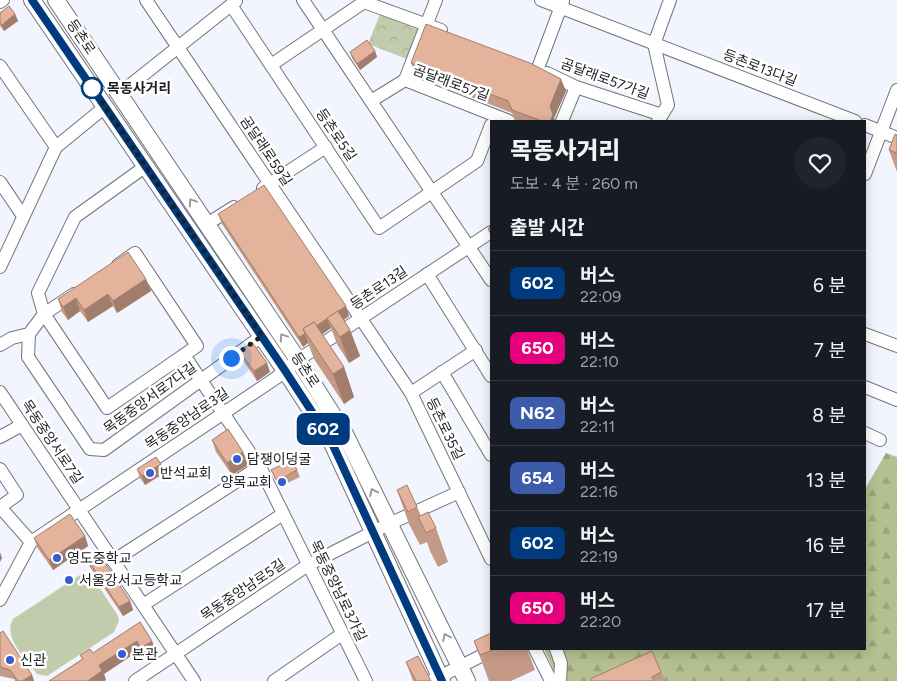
<!DOCTYPE html>
<html lang="ko">
<meta charset="utf-8">
<style>
:root{--surface:#171b24;--page:#20242c;--text:#f1f3f6;--muted:#9ea1a6;--line:#363941}
body{margin:0;font-family:Figtree,"Noto Sans KR",sans-serif;background:var(--page);color:var(--text);height:100vh;display:flex;flex-direction:column;font-size:19px;white-space:nowrap}
*{box-sizing:border-box;margin:0}
p{font-size:16px;color:var(--muted)}
.icon{flex:none;width:28px;height:28px;fill:none;stroke:currentColor;stroke-width:2;stroke-linecap:round;stroke-linejoin:round}
.map{position:relative;flex:1;overflow:hidden}
.side{position:absolute;left:490px;top:120px;width:376px;height:530px;display:flex;flex-direction:column;background:var(--surface);border-radius:0px;box-shadow:0 2px 12px #0003}
.side>*{flex:none}
.badge{padding:0 10px;border-radius:8px;font-size:18px;line-height:32px}
.you{position:absolute;width:25px;height:25px;margin:-12px;border:4px solid #fff;border-radius:50%;background:#1a73e8;box-shadow:0 0 0 8px #1a73e833}
.map>.badge{position:absolute;translate:-50% -50%;box-shadow:0 0 0 2px #fff}
h2{padding:0 20px;font-size:19px;line-height:45px}
.round{display:grid;place-items:center;flex:none;width:52px;height:52px;border-radius:26px;background:var(--page)}
.head{display:flex;align-items:center;justify-content:space-between;height:85px;padding:0 20px}
h1{font-size:24px;font-weight:800;line-height:38px}
ul{padding:0;list-style:none}
li{display:flex;align-items:center;gap:15px;height:65px;padding:0 20px;border-top:1px solid var(--line)}
li div{flex:1}
li b{display:block;font-size:19px}
li em{font-style:normal}
li .badge{min-width:55px;font-weight:700;text-align:center}
.map>svg:first-child{display:block}
</style>
<div class="map">
<svg width="897" height="681" viewBox="0 0 897 681">
<defs>
<pattern id="forest-firs" width="22" height="20" patternUnits="userSpaceOnUse" patternTransform="scale(1.25)"><rect width="22" height="20" fill="#b4c090"/><path d="M5 1l3.5 6h-7zM16 11l3.5 6h-7z" fill="#9aa57c"/></pattern>
<pattern id="park-crowns" width="20" height="18" patternUnits="userSpaceOnUse" patternTransform="scale(1.25)"><rect width="20" height="18" fill="#c3cbad"/><path d="M2 6a3 3 0 1 1 6 0M12 15a3 3 0 1 1 6 0" fill="none" stroke="#a7ae95"/></pattern>
</defs>
<rect width="100%" height="100%" fill="#f2f4fe"/>
<path fill="url(#forest-firs)" d="M886 453 897 457V681H559L544 649H865V489Z"/>
<path fill="url(#park-crowns)" d="M380 14 419 30 407 59 368 44Z"/>
<path fill="#c3cbad" d="M83 573 92 576 118 616 119 621 114 632 47 676 37 674C27 660 2 637 13 619Z"/>
<g fill="none" stroke-linecap="round" stroke-linejoin="round">
<g stroke="#73757d" stroke-width="14">
<g id="minor">
<path d="M146 0 411 393 491 559"/>
<path d="M303 0 491 280"/>
<path d="M541 0 855 121"/>
<path d="M0 2 3 0"/>
<path d="M231 5 379 228 477 161 491 125"/>
<path d="M271 65 364 2 441 30"/>
<path d="M0 66 56 147"/>
<path d="M538 68 563 1"/>
<path d="M547 73 576 87 662 115"/>
<path d="M405 80 436 0"/>
<path d="M119 94 236 1"/>
<path d="M371 101 405 80 509 121"/>
<path d="M562 121 576 87"/>
<path d="M658 121 668 105 654 44 670 0"/>
<path d="M865 125 897 138"/>
<path d="M865 174 897 90"/>
<path d="M0 182 23 216"/>
<path d="M263 188 326 147"/>
<path d="M207 224 234 207"/>
<path d="M118 265 135 253 197 346 107 408 44 314 38 293 75 217 146 166"/>
<path d="M0 267 56 147 105 107"/>
<path d="M427 274 491 376"/>
<path d="M29 334 28 357 90 449 104 450 262 336"/>
<path d="M865 334 897 346"/>
<path d="M0 345 12 338 29 334 44 314 74 294"/>
<path d="M184 355 262 471 366 681"/>
<path d="M442 372 491 455"/>
<path d="M865 387 897 400"/>
<path d="M0 392 194 681"/>
<path d="M411 393 476 350"/>
<path d="M865 433 880 440"/>
<path d="M0 437 22 425"/>
<path d="M0 469 17 495 0 507 31 542"/>
<path d="M113 561 259 467"/>
<path d="M0 600 31 542 276 378 298 360 491 232"/>
<path d="M143 605 283 514"/>
<path d="M535 649 551 681"/>
<path d="M556 649 561 663 560 681"/>
<path d="M135 681 308 565 389 524 459 492"/>
<path d="M274 681 342 634"/>
<path d="M431 681 495 649"/>
</g>
</g>
<g stroke="#73757d" stroke-width="18">
<g id="major">
<path d="M32 0 284 369 331 441 442 681"/>
<path d="M56 0 298 360 345 434 467 681"/>
</g>
</g>
<use href="#minor" stroke="#fff" stroke-width="12"/>
<use href="#major" stroke="#fff" stroke-width="16"/>
</g>
<g fill="#c49a86">
<path d="M0 13 15 14 18 21 4 31 0 26Z"/>
<path d="M375 51 377 57 360 70 352 58 350 52Z"/>
<path d="M411 63 566 91 554 118 555 121H516L512 113 416 75Z"/>
<path d="M897 135V172L889 150Z"/>
<path d="M218 214 349 316 344 320 350 330 360 356 349 363 337 344 331 328 322 334 344 367 354 397 344 404 314 359 308 343 303 347 222 224Z"/>
<path d="M146 279 151 291 117 313 113 306 88 322 80 311 68 320 62 312 58 299Z"/>
<path d="M239 351 270 372 257 381 243 360Z"/>
<path d="M212 440 243 452 248 465 232 475 216 452Z"/>
<path d="M137 469 164 473 145 485 140 478Z"/>
<path d="M271 470H297L300 477 279 487Z"/>
<path d="M397 490 417 507 421 516 436 528 448 562 438 567 430 551 427 542 420 545 409 524Z"/>
<path d="M85 536 88 546 53 570 37 547 34 538Z"/>
<path d="M86 557 130 601 133 610 123 616 90 567Z"/>
<path d="M140 622 152 641 155 650 145 657 140 650 104 674 106 680 104 681H49L82 659 80 655 93 653Z"/>
<path d="M0 633 32 675 34 681H15L14 679 0 676Z"/>
<path d="M474 641 491 649H527L535 670 511 681H489Z"/>
<path d="M406 662 431 681H413Z"/>
<path d="M661 672 665 681H591Z"/>
</g>
<g fill="#a07d6d">
<path d="M15 14 18 21 4 31 2 25Z"/>
<path d="M375 51 377 57 360 70 357 64Z"/>
<path d="M561 79 566 91 554 118 555 121H550V106Z"/>
<path d="M146 279 151 291 117 313 113 301Z"/>
<path d="M108 294 113 306 88 322 84 310Z"/>
<path d="M76 298 80 311 68 320 63 307Z"/>
<path d="M346 306 349 316 333 327 328 319Z"/>
<path d="M327 319 331 328 311 342 306 333Z"/>
<path d="M350 330 360 356 349 363 340 337Z"/>
<path d="M305 334 308 343 303 347 299 337Z"/>
<path d="M267 363 270 372 257 381 254 371Z"/>
<path d="M344 367 354 397 344 404 333 374Z"/>
<path d="M243 452 248 465 232 475 227 463Z"/>
<path d="M161 464 164 473 145 485 142 476Z"/>
<path d="M85 536 88 546 53 570 49 560Z"/>
<path d="M0 552 2 558 0 562Z"/>
<path d="M130 601 133 610 123 616 119 607Z"/>
<path d="M137 641 140 650 104 674 106 680 104 681H89V680L99 665Z"/>
<path d="M152 641 155 650 145 657 141 648Z"/>
<path d="M32 675 34 681H22Z"/>
</g>
<g fill="#e4b39c" stroke="#a07d6d">
<path d="M9 6 15 14 2 25 0 23V13Z"/>
<path d="M426 24 530 63 561 79 550 106 553 115 550 121H542L512 110 508 101 411 63Z"/>
<path d="M367 40 375 51 357 64 350 52Z"/>
<path d="M895 134 897 135V153L889 150Z"/>
<path d="M264 185 346 306 316 326 314 322 303 329 305 334 299 337 218 214Z"/>
<path d="M491 225V234L488 229Z"/>
<path d="M128 252 146 279 113 301 108 294 84 310 76 298 63 307 58 299Z"/>
<path d="M338 311 350 330 340 337 327 318Z"/>
<path d="M314 322 344 367 333 374 303 329Z"/>
<path d="M252 342 267 363 254 371 239 351Z"/>
<path d="M228 429 243 452 227 463 212 440Z"/>
<path d="M156 457 161 464 142 476 137 469Z"/>
<path d="M292 460 297 470 277 481 271 470Z"/>
<path d="M407 485 417 507 408 512 397 490Z"/>
<path d="M428 512 436 528 426 533 418 517Z"/>
<path d="M70 514 85 536 49 560 34 538Z"/>
<path d="M97 551 130 601 119 607 86 557Z"/>
<path d="M140 622 152 641 141 648 137 641 99 665 102 671 89 680V681H49L83 659 80 655 90 649 93 653Z"/>
<path d="M3 631 32 675 22 681H18L10 670 0 667V633Z"/>
<path d="M491 633V649H495L480 655 474 641Z"/>
<path d="M652 651 661 672 652 677 654 681H591L590 679Z"/>
<path d="M418 656 431 681H416L406 662Z"/>
</g>
<defs><path id="oneway-chevron" d="M-2-3.5L2.5 0L-2 3.5" fill="none" stroke-width="1.6" stroke-linecap="round" stroke-linejoin="round" transform="scale(1.25)"/></defs>
<g stroke="#9a9a9c">
<use href="#oneway-chevron" transform="translate(192 202) rotate(-124)"/>
<use href="#oneway-chevron" transform="translate(283 337) rotate(-124)"/>
<use href="#oneway-chevron" transform="translate(373 492) rotate(-116)"/>
<use href="#oneway-chevron" transform="translate(446 637) rotate(-116)"/>
</g>
<g fill="none" stroke-linecap="round" stroke-linejoin="round">
<g stroke="#fff" stroke-width="11">
<path id="line" d="M32 0 284 369 331 441 442 681"/>
</g>
<use href="#line" stroke="#003b80" stroke-width="8"/>
<path stroke="#1e1f22" stroke-width="5" stroke-dasharray="0 9" d="M92 88 262 336 231 358"/>
</g>
<circle fill="#fff" stroke="#003b80" stroke-width="2.5" cx="92" cy="88" r="10"/>
<g fill="#395ccd" stroke="#fff" stroke-width="2">
<circle cx="237" cy="459" r="5"/>
<circle cx="150" cy="473" r="5"/>
<circle cx="282" cy="482" r="5"/>
<circle cx="57" cy="558" r="5"/>
<circle cx="69" cy="580" r="5"/>
<circle cx="122" cy="654" r="5"/>
<circle cx="10" cy="660" r="5"/>
</g>
<g text-anchor="middle" dominant-baseline="central" stroke-width="5" stroke-linejoin="round" paint-order="stroke">
<g font-size="14" fill="#1e1f22" stroke="#fff">
<text transform="translate(81 37) rotate(56)">등촌로</text>
<text transform="translate(760 68) rotate(21)">등촌로13다길</text>
<text transform="translate(605 79) rotate(20)">곰달래로57가길</text>
<text transform="translate(451 83) rotate(20)">곰달래로57길</text>
<text transform="translate(336 135) rotate(56)">등촌로5길</text>
<text transform="translate(266 151) rotate(56)">곰달래로59길</text>
<text transform="translate(379 288) rotate(-34)">등촌로13길</text>
<text transform="translate(305 370) rotate(57)">등촌로</text>
<text transform="translate(150 398) rotate(-36)">목동중앙서로7다길</text>
<text transform="translate(187 419) rotate(-34)">목동중앙남로3길</text>
<text transform="translate(445 429) rotate(64)">등촌로35길</text>
<text transform="translate(52 442) rotate(56)">목동중앙서로7길</text>
<text transform="translate(243 590) rotate(-34)">목동중앙남로5길</text>
<text transform="translate(338 591) rotate(64)">목동중앙남로3가길</text>
</g>
<g font-size="14" font-weight="bold" fill="#1e1f22" stroke="#fff" text-anchor="start">
<text x="107" y="88">목동사거리</text>
</g>
<g font-size="14" fill="#1e1f22" stroke="#fff" text-anchor="start">
<text x="247" y="459">담쟁이덩굴</text>
<text x="160" y="473">반석교회</text>
<text x="272" y="482" text-anchor="end">양목교회</text>
<text x="67" y="558">영도중학교</text>
<text x="79" y="580">서울강서고등학교</text>
<text x="132" y="654">본관</text>
<text x="20" y="660">신관</text>
</g>
</g>
</svg>
<div class="you" style="left:231px;top:358px"></div>
<b class="badge" style="left:323px;top:429px;background:#003b80;color:#fff">602</b>
<section class="side">
<div class="head"><div><h1>목동사거리</h1><p>도보 · 4 분 · 260 m</p></div><a class="round"><svg class="icon" aria-label="heart" viewBox="0 0 24 24"><path d="M12 20l-8-8c-3-5 5-10 8-4 3-6 11-1 8 4z"/></svg></a></div>
<h2>출발 시간</h2>
<ul>
<li><span class="badge" style="background:#003b80;color:#fff">602</span><div><b>버스</b><p>22:09</p></div><em>6 분</em></li>
<li><span class="badge" style="background:#e6007e;color:#fff">650</span><div><b>버스</b><p>22:10</p></div><em>7 분</em></li>
<li><span class="badge" style="background:#3d5bab;color:#fff">N62</span><div><b>버스</b><p>22:11</p></div><em>8 분</em></li>
<li><span class="badge" style="background:#3d5bab;color:#fff">654</span><div><b>버스</b><p>22:16</p></div><em>13 분</em></li>
<li><span class="badge" style="background:#003b80;color:#fff">602</span><div><b>버스</b><p>22:19</p></div><em>16 분</em></li>
<li><span class="badge" style="background:#e6007e;color:#fff">650</span><div><b>버스</b><p>22:20</p></div><em>17 분</em></li>
</ul>
</section>
</div>
